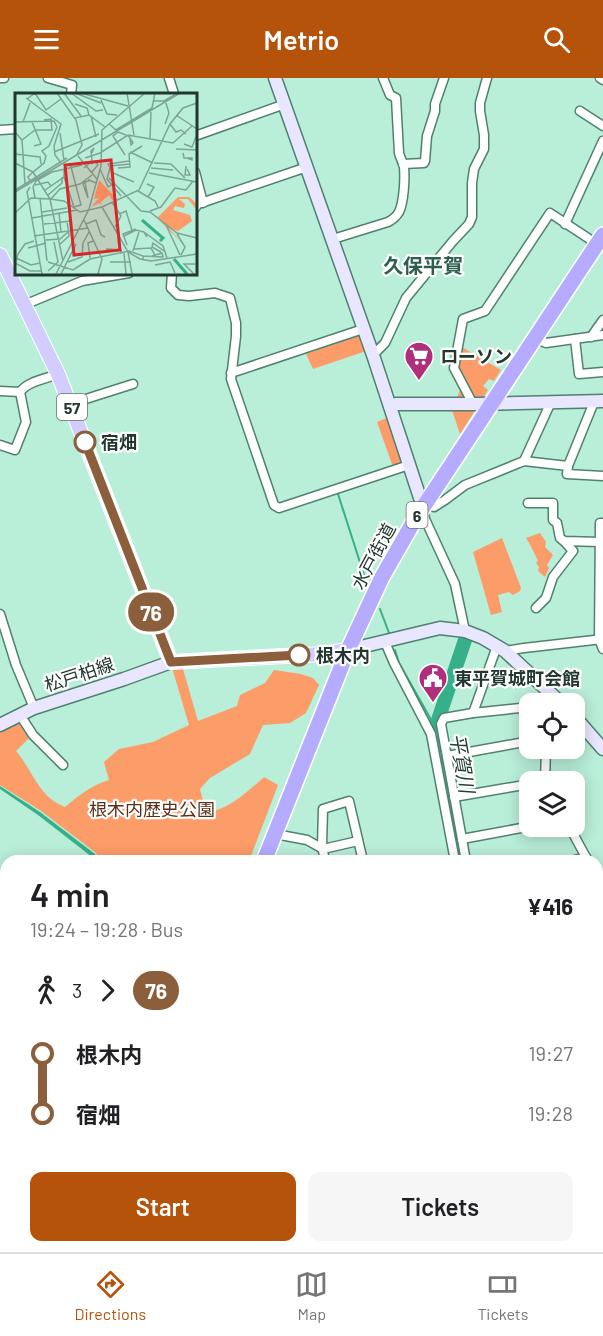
<!DOCTYPE html>
<meta charset="utf-8">
<style>
:root{--surface:#fff;--page:#f6f6f6;--text:#202124;--muted:#757577;--line:#e0e0e0;--accent:#b45309}
body{margin:0;font-family:Barlow,"Noto Sans JP",sans-serif;background:var(--page);color:var(--text);height:100vh;display:flex;flex-direction:column;font-size:22px;white-space:nowrap}
*{box-sizing:border-box;margin:0}
p{font-size:20px;color:var(--muted)}
.icon{flex:none;width:33px;height:33px;fill:none;stroke:currentColor;stroke-width:2;stroke-linecap:round;stroke-linejoin:round}
.map{position:relative;flex:1;overflow:hidden}
.panel{position:absolute;left:0px;top:777px;width:603px;height:398px;display:flex;flex-direction:column;background:var(--surface);border-radius:18px 18px 0 0;box-shadow:0 3px 15px #0003}
.panel>*{flex:none}
.badge{padding:0 12px;border-radius:20px;font-size:21px;line-height:39px}
.controls{position:absolute;left:519px;top:615px;display:grid;gap:12px}
.controls a{display:grid;place-items:center;width:66px;height:66px;border-radius:12px;background:var(--surface);box-shadow:0 3px 15px #0003;font-size:30px}
.map>.badge{position:absolute;translate:-50% -50%;box-shadow:0 0 0 3px #fff}
.legs{display:flex;align-items:center;gap:9px;height:66px;padding:0 30px;font-size:20px}
.legs p{margin-inline-start:auto}
.head{display:flex;align-items:center;justify-content:space-between;height:102px;padding:0 30px}
h1{font-size:33px;font-weight:600;line-height:45px}
.primary-button{display:flex;gap:12px;margin-top:auto;padding:12px 30px}
.primary-button a{flex:1;height:69px;border-radius:12px;background:var(--accent);color:#fff;font-size:24px;font-weight:600;line-height:69px;text-align:center}
.primary-button a+a{background:var(--page);color:var(--text)}
ul{padding:0 30px;list-style:none}
li{display:flex;align-items:center;gap:21px;height:60px;font-size:22px}
li i{display:grid;place-items:center;width:9px;height:100%;margin:0 8px;background:currentColor}
li i::after{content:'';width:15px;height:15px;margin:-8px;border:4px solid;border-radius:50%;background:var(--surface)}
li p{margin-inline-start:auto}
li:first-child i{background:linear-gradient(#0000 50%,currentColor 0)}
li:last-child i{background:linear-gradient(currentColor 50%,#0000 0)}
header{display:flex;justify-content:space-between;align-items:center;height:78px;padding:0 30px;background:var(--accent);color:#fff;font-size:27px;font-weight:600}
.menu{display:flex;justify-content:space-around;align-items:center;height:84px;border-top:2px solid var(--line);background:var(--surface);font-size:16px;color:var(--muted)}
.menu a{display:grid;justify-items:center;gap:3px}
.menu .active{color:var(--accent)}
.map>svg:first-child{display:block}
</style>
<header><svg class="icon" aria-label="menu" viewBox="0 0 24 24"><path d="M4 6h16M4 12h16M4 18h16"/></svg>Metrio<svg class="icon" aria-label="search" viewBox="0 0 24 24"><circle cx="10" cy="10" r="6"/><path d="M15 15l6 6"/></svg></header>
<div class="map">
<svg width="603" height="1174" viewBox="0 0 603 1174">
<rect width="100%" height="100%" fill="#b9eed9"/>
<g fill="#fc9c68">
<path d="M361 257 366 273 313 291 306 276Z"/>
<path d="M462 269 501 292 494 303 489 301 483 308 488 312 460 356 452 332 463 305 458 292Z"/>
<path d="M389 339 404 382 400 387 393 389 377 344Z"/>
<path d="M540 455 546 464 545 469 553 477 547 487 549 490 545 499 538 493 539 489 536 485 538 483C534 475 531 467 526 460Z"/>
<path d="M502 460 521 510 520 513 513 517 509 514 498 517 502 534 491 537 473 474Z"/>
<path d="M174 591H183L198 643 237 628 240 617 265 605 274 592 301 596 313 600 319 607 306 635 290 645 263 647 250 676 210 700 200 711 206 735C230 731 247 714 264 699L278 707 249 783H101L96 775 41 733 0 707V654L20 642 31 658 16 673C29 688 36 709 52 722 56 725 61 727 65 729 78 718 92 707 109 702L104 684 119 671 153 664 189 647 173 593Z"/>
<path d="M139 1168 171 1169 174 1174H133Z"/>
</g>
<path fill="#36b08b" d="M0 708 40 734 95 776 100 783H94L92 779 38 737 0 711Z"/>
<g fill="none" stroke-linecap="round" stroke-linejoin="round">
<g stroke="#36b08b" stroke-width="2">
<path d="M338 416 366 503"/>
<path d="M380 531 389 555"/>
<path d="M395 572 399 585 433 645 436 648 461 783"/>
<path d="M518 1168V1174"/>
</g>
<path stroke="#36b08b" stroke-width="14" d="M436 648 465 562"/>
<g stroke="#50816f" stroke-width="11">
<g id="street">
<path d="M0 0H4"/>
<path d="M48 0 72 7 71 16"/>
<path d="M169 0 174 16"/>
<path d="M600 0 603 2"/>
<path d="M580 33 603 48"/>
<path d="M0 52 16 51"/>
<path d="M195 58 285 26"/>
<path d="M403 86 424 85 425 83 427 58 435 33V26L444 0"/>
<path d="M195 94 203 125"/>
<path d="M195 130 198 126 307 89"/>
<path d="M565 146 603 63"/>
<path d="M333 161 388 144C392 142 396 139 399 134 404 124 405 100 404 89 403 84 400 80 399 75L396 20 390 17 383 0"/>
<path d="M172 195 171 210 178 217 189 218 215 215 230 220 236 245V258L231 301 274 427 279 430 409 387"/>
<path d="M24 227 82 203 129 195"/>
<path d="M591 259 603 242"/>
<path d="M535 260 546 265 603 257"/>
<path d="M575 261 579 296 603 294"/>
<path d="M373 277 385 265 406 220 453 163 469 146 472 139V105L474 91 484 71V57L480 33V25L487 0"/>
<path d="M231 295 363 251"/>
<path d="M0 313 20 314"/>
<path d="M70 326 133 306"/>
<path d="M473 326 454 290 463 241 485 233 550 135 597 166"/>
<path d="M0 367 15 372 26 344 20 314C28 303 46 301 58 296"/>
<path d="M524 383 551 324"/>
<path d="M568 388 594 324"/>
<path d="M427 424 434 429 445 422 465 407 524 383 568 388 567 396 603 398"/>
<path d="M528 425H553V442L557 445 560 460 564 463 600 464"/>
<path d="M423 429 425 441 455 506 465 553"/>
<path d="M603 445H600L599 561 603 571"/>
<path d="M536 530 546 520 553 499 573 473 564 463"/>
<path d="M0 536 16 587 34 630"/>
<path d="M385 564 394 585 431 656 455 783"/>
<path d="M505 573 524 570 603 561"/>
<path d="M543 626 553 616"/>
<path d="M473 635 497 568"/>
<path d="M20 637 33 657 63 687"/>
<path d="M447 678 530 663"/>
<path d="M545 704 546 670"/>
<path d="M454 719 530 706"/>
<path d="M569 748 588 783"/>
<path d="M275 756 307 762 323 771 358 763"/>
<path d="M462 761 532 748"/>
<path d="M325 783 322 768 323 731 349 723 363 783"/>
<path d="M466 783 441 646 444 640 473 635 530 629"/>
<path d="M571 783 586 779"/>
<path d="M0 814 6 822"/>
<path d="M597 854C601 875 598 897 603 918"/>
<path d="M597 929 603 928"/>
<path d="M0 931 6 940"/>
<path d="M603 969 601 978 603 986"/>
<path d="M597 1027 603 1026"/>
<path d="M0 1040 6 1058"/>
<path d="M597 1073 603 1072"/>
<path d="M0 1098H6"/>
<path d="M597 1124 603 1120"/>
<path d="M0 1138H6"/>
<path d="M4 1155 6 1154"/>
<path d="M55 1168 59 1174"/>
<path d="M192 1168 195 1174"/>
<path d="M378 1168V1174"/>
<path d="M512 1168 513 1174"/>
<path d="M523 1168V1174"/>
<path d="M224 1174 231 1168"/>
<path d="M272 1174 275 1168"/>
</g>
</g>
<g stroke="#50816f" stroke-width="15">
<g id="secondary">
<path d="M275 0 373 277 423 429"/>
<path d="M390 328 396 326H479L603 323"/>
<path d="M348 572 440 550 465 553 483 560 505 573 562 626"/>
<path d="M574 638 603 671"/>
<path d="M0 647 34 630 124 601 171 584"/>
</g>
</g>
<g stroke="#fff" stroke-width="16">
<path id="primary" d="M0 177 58 296 171 584 323 576 348 572"/>
</g>
<g stroke="#fff" stroke-width="18">
<g id="highway">
<path d="M264 783 348 572 382 499 414 443 603 157"/>
<path d="M119 1174 120 1168"/>
</g>
</g>
<use href="#street" stroke="#fff" stroke-width="8"/>
<use href="#secondary" stroke="#e9e6ff" stroke-width="12"/>
<use href="#primary" stroke="#d3cdff" stroke-width="14"/>
<use href="#highway" stroke="#b5abff" stroke-width="15"/>
</g>
<g fill="none" stroke-linecap="round" stroke-linejoin="round">
<g stroke="#fff" stroke-width="14">
<path id="line-1" d="M85 364 171 584 299 577"/>
</g>
<use href="#line-1" stroke="#8b5e3c" stroke-width="9"/>
</g>
<defs>
<g id="supermarket-pin" transform="scale(1.5)"><path d="M0 17L-7.5 6A9.5 9.5 0 1 1 7.5 6Z" fill="#af2f7b" stroke="#fff"/><path d="M-6-5.5h2.5l.6 2H6L4.5 2H-2.5L-4.4-4H-6ZM-1.5 3.2a1.3 1.3 0 1 0 .1 0ZM3 3.2a1.3 1.3 0 1 0 .1 0Z" fill="#fff"/></g>
<g id="civic-pin" transform="scale(1.5)"><path d="M0 17L-7.5 6A9.5 9.5 0 1 1 7.5 6Z" fill="#af2f7b" stroke="#fff"/><path d="M-.6-6.5H3V-4.5H.6V-3L4-1V1h2V6H-6V1h2V-1L-.6-3ZM-1.2 2.5V6h2.4V2.5Z" fill="#fff"/></g>
</defs>
<g fill-rule="evenodd">
<use href="#supermarket-pin" x="419" y="278"/>
<use href="#civic-pin" x="433" y="600"/>
</g>
<g fill="#fff" stroke="#8b5e3c" stroke-width="3">
<circle cx="85" cy="364" r="10"/>
<circle cx="299" cy="577" r="10"/>
</g>
<g text-anchor="middle" dominant-baseline="central" stroke-width="4.5" stroke-linejoin="round" paint-order="stroke">
<g fill="#fff" stroke="#64736d" stroke-width="1.5">
<rect x="57" y="316" width="30" height="26" rx="4.5"/>
<rect x="406.5" y="424" width="21" height="26" rx="4.5"/>
</g>
<g font-size="16" font-weight="bold" fill="#22372f">
<text x="72" y="329">57</text>
<text x="417" y="437">6</text>
</g>
<g font-size="18" font-weight="bold" fill="#22372f" stroke="#fff" text-anchor="start">
<text x="440" y="278">ローソン</text>
<text x="454" y="600">東平賀城町会館</text>
</g>
<g font-size="18" font-weight="bold" fill="#22372f" stroke="#fff" text-anchor="start">
<text x="101" y="364">宿畑</text>
<text x="316" y="577">根木内</text>
</g>
<g font-size="18" fill="#22372f" stroke="#fff">
<text transform="translate(373 478) rotate(-62)">水戸街道</text>
<text transform="translate(79 596) rotate(-18)">松戸柏線</text>
</g>
<g font-size="18" fill="#5b3018" stroke="#fff">
<text x="152" y="731">根木内歴史公園</text>
</g>
<g font-size="20" font-weight="bold" fill="#2e5e4d" stroke="#fff">
<text x="423" y="187">久保平賀</text>
</g>
<g font-size="20" font-style="italic" fill="#253e35" stroke="#fff">
<text transform="translate(463 685) rotate(80)">平賀川</text>
</g>
</g>
<g transform="translate(15 15)">
<rect width="182" height="182" fill="#b9eed9"/>
<path d="M84 87 102 106 97 107 94 102 86 109 87 113 85 110 76 114 84 105 79 106ZM163 104H174L181 110V116L173 106H164L170 111 169 115 160 113 158 117 175 122 177 128 163 138 154 135 167 150 142 125Z" fill="#fc9c68"/>
<path fill="none" stroke="#36b08b" stroke-width="3" d="M127 127 148 145 145 148M159 166 172 181"/>
<path fill="none" stroke="#7da595" stroke-width="1.5" d="M42 0 61 27 67 52 62 61M49 0 66 23M56 0 81 18 88 17M60 0 86 10M66 0 113 13M112 0 119 42M11 5 46 31 39 53 40 62 46 70M12 6 20 0 31 17 46 6M86 7 92 21 102 22M139 8H149L163 0M60 11 72 15 74 22M161 22 182 36M76 23 81 44M60 25 74 22 90 34M0 29 39 28 42 34M8 29 15 10M17 29 26 51 19 53M94 31 101 37 137 15 140 0M150 31 154 20 151 10M155 31 161 39 166 37 171 41M0 39 7 47 10 91M45 40 49 67M113 42 118 50 116 52 115 46M135 45 136 19M7 47 20 37H37L36 26 29 27M169 51 177 54 181 44M161 56 182 57M39 59 84 41M115 59 138 70M168 60 169 65H177V67L172 65M0 61 25 64 26 71M110 62 98 43 103 39 111 42M63 63 82 86M70 65 85 60 113 42 158 50 177 33M114 68 93 71 98 80 119 89M0 70 18 79 29 70 31 63 27 58 34 53 42 34M139 70 156 71 170 85M95 73 115 71M171 73 170 82H175L172 76M69 75 77 68 76 58 79 55 77 60M95 75 92 86 106 103M103 75 115 74 114 61 127 53M136 75 158 77M85 76 93 94 96 92M18 79 35 106 49 108 65 119 87 114 124 97 155 31 168 15 182 10M76 80 83 72 80 68 76 71M134 80 182 89M49 84 59 114 66 112 55 70M94 85 126 118 135 119 162 140 182 145M15 88 52 65M70 89 73 105 68 91 70 89 74 88V87L81 90M132 91 139 94 133 104M20 92 33 89 36 93M15 94 12 99 27 181M0 97 15 88 13 84 18 79M30 97 49 84V77M123 98 140 108 143 114M0 99 165 0M33 102 47 90V84M20 105 18 94 21 88 37 79 67 72M25 105 32 168M36 106 45 96 65 91 77 82M97 109 106 123 100 134M87 114 113 159 125 166 136 168 182 161M135 118 146 114 160 95 171 97 178 88M27 119 52 115M0 120 16 105 35 106 48 168M44 120 46 139M104 121 111 118 117 137M17 125 62 117M69 127 87 166 83 181M29 131 56 128 53 111M71 131 81 127 86 142 90 144M151 132 165 162M162 141 170 154 166 162M19 143 73 135M109 143 121 137 129 139M132 144 129 139 148 153 152 165M31 147 45 146 53 139M44 152 54 143 52 128M112 152 108 141 121 136M13 155 31 150M91 156 106 157V161M119 156 136 155 141 164M118 158 124 139M113 159 117 181M146 159 137 154 138 150 149 158M109 160 111 181M3 161 0 170 15 178H27M3 161 10 151 19 148M128 163 148 164 147 160 137 163M1 165 16 172 25 170M75 165 73 150 78 148M33 169 58 177 75 166 114 158 128 163V167M53 169 67 164 68 150 74 139M95 169H116M140 172 155 169 160 180M33 178 43 169 39 149M41 181 74 116 86 73 87 37 130 0M46 181 61 151M179 181 169 171H180"/>
<path fill="#d62828" fill-opacity="0.15" stroke="#d62828" stroke-width="3" d="M96 67 105 157 59 162 50 72Z"/>
<rect width="182" height="182" fill="none" stroke="#22372f" stroke-width="3"/>
</g>
</svg>
<div class="controls">
<a><svg class="icon" aria-label="locate" viewBox="0 0 24 24"><circle cx="12" cy="12" r="6"/><path d="M12 2v4M12 18v4M2 12h4M18 12h4"/></svg></a>
<a><svg class="icon" aria-label="layers" viewBox="0 0 24 24"><path d="M12 4l9 5-9 5-9-5zM3 14l9 5 9-5"/></svg></a>
</div>
<b class="badge" style="left:151px;top:534px;background:#8b5e3c;color:#fff">76</b>
<section class="panel">
<div class="head"><div><h1>4 min</h1><p>19:24 – 19:28 · Bus</p></div><b>¥416</b></div>
<div class="legs"><svg class="icon" aria-label="walk" viewBox="0 0 24 24"><circle cx="13" cy="4" r="2"/><path d="M13 8l-2 6 4 7M11 14l-3 7M7 12l3-4h3l4 4"/></svg>3<svg class="icon" aria-label="forward" viewBox="0 0 24 24"><path d="M9 5l7 7-7 7"/></svg><b class="badge" style="background:#8b5e3c;color:#fff">76</b></div>
<ul>
<li><i style="color:#8b5e3c"></i><b>根木内</b><p>19:27</p></li>
<li><i style="color:#8b5e3c"></i><b>宿畑</b><p>19:28</p></li>
</ul>
<div class="primary-button"><a>Start</a><a>Tickets</a></div>
</section>
</div>
<nav class="menu">
<a class="active"><svg class="icon" aria-label="directions" viewBox="0 0 24 24"><path d="M12 3l9 9-9 9-9-9zM9 14v-3h6M13 9l2 2-2 2"/></svg>Directions</a>
<a><svg class="icon" aria-label="map" viewBox="0 0 24 24"><path d="M3 6l6-2 6 2 6-2v14l-6 2-6-2-6 2zM9 4v14M15 6v14"/></svg>Map</a>
<a><svg class="icon" aria-label="tickets" viewBox="0 0 24 24"><path d="M3 7h18v10H3zM15 7v10"/></svg>Tickets</a>
</nav>
